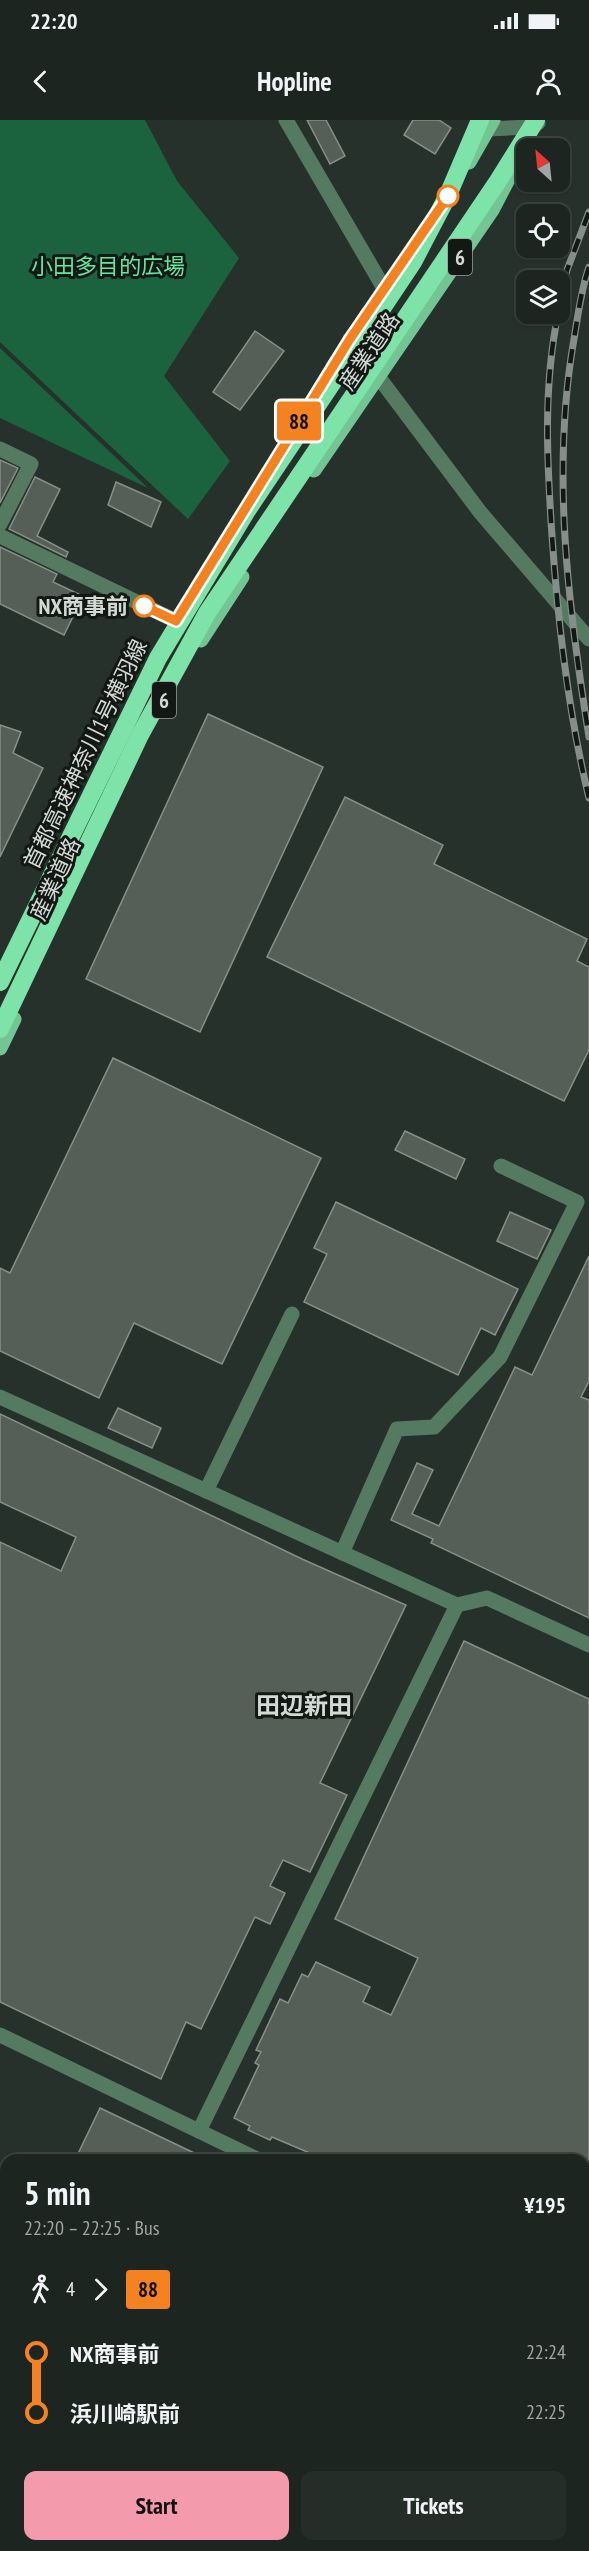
<!DOCTYPE html>
<meta charset="utf-8">
<style>
:root{--surface:#1d2520;--page:#252d29;--text:#f1f3f6;--muted:#a0a5a5;--line:#3b423e;--accent:#f39aac}
body{margin:0;font-family:"PT Sans Narrow","Noto Sans JP",sans-serif;background:var(--page);color:var(--text);height:100vh;display:flex;flex-direction:column;font-size:22px;white-space:nowrap}
*{box-sizing:border-box;margin:0}
p{font-size:20px;color:var(--muted)}
.icon{flex:none;width:33px;height:33px;fill:none;stroke:currentColor;stroke-width:2;stroke-linecap:round;stroke-linejoin:round}
.map{position:relative;flex:1;overflow:hidden}
.drawer{position:absolute;left:0px;top:2034px;width:590px;height:398px;display:flex;flex-direction:column;background:var(--surface);border-radius:18px 18px 0 0;box-shadow:0 2px 4px #0004,0 0 0 2px var(--line)}
.drawer>*{flex:none}
.badge{padding:0 12px;border-radius:4px;font-size:21px;line-height:39px}
.needle{width:39px;rotate:333deg}
.controls{position:absolute;left:516px;top:18px;display:grid;gap:12px}
.controls a{display:grid;place-items:center;width:54px;height:54px;border-radius:12px;background:var(--surface);box-shadow:0 2px 4px #0004,0 0 0 2px var(--line);font-size:30px}
.map>.badge{position:absolute;translate:-50% -50%;box-shadow:0 0 0 3px #fff}
.legs{display:flex;align-items:center;gap:9px;height:66px;padding:0 24px;font-size:20px}
.legs p{margin-inline-start:auto}
.overview{display:flex;align-items:center;justify-content:space-between;height:102px;padding:0 24px}
h1{font-size:33px;font-weight:700;line-height:45px}
.action{display:flex;gap:12px;margin-top:auto;padding:12px 24px}
.action a{flex:1;height:69px;border-radius:12px;background:var(--accent);color:#111;font-size:24px;font-weight:700;line-height:69px;text-align:center}
.action a+a{background:var(--page);color:var(--text)}
ul{padding:0 24px;list-style:none}
li{display:flex;align-items:center;gap:21px;height:60px;font-size:22px}
li i{display:grid;place-items:center;width:9px;height:100%;margin:0 8px;background:currentColor}
li i::after{content:'';width:15px;height:15px;margin:-8px;border:4px solid;border-radius:50%;background:var(--surface)}
li p{margin-inline-start:auto}
li:first-child i{background:linear-gradient(#0000 50%,currentColor 0)}
li:last-child i{background:linear-gradient(currentColor 50%,#0000 0)}
.status{display:flex;justify-content:space-between;align-items:center;height:42px;padding:0 30px;background:var(--surface);direction:ltr}
.status svg{height:16px;fill:currentColor}
header{display:flex;justify-content:space-between;align-items:center;height:78px;padding:0 24px;background:var(--surface);font-size:27px;font-weight:700}
.map>svg:first-child{display:block}
</style>
<div class="status"><b>22:20</b><svg viewBox="0 0 49 12"><path d="M0 12V9h3v3zM5 12V6h3v6zM10 12V3h3v9zM15 12V0h3v12zM26 1h20v11H26zM47 4h2v5h-2z"/></svg></div>
<header><svg class="icon" aria-label="back" viewBox="0 0 24 24"><path d="M15 5l-7 7 7 7"/></svg>Hopline<svg class="icon" aria-label="person" viewBox="0 0 24 24"><circle cx="12" cy="8" r="4"/><path d="M4 21q1-7 8-7t8 7"/></svg></header>
<div class="map">
<svg width="589" height="2431" viewBox="0 0 589 2431">
<rect width="100%" height="100%" fill="#27312b"/>
<g fill="#1b633e">
<path d="M0 0H145L177 61 239 138 164 256 230 341 188 399 0 222Z"/>
<path d="M0 228 148 368 0 298Z"/>
</g>
<g fill="#555f58" stroke="#859088" stroke-width="1.5">
<path d="M307 0H326L345 36 330 44Z"/>
<path d="M413 0H439L451 8 435 34 404 15Z"/>
<path d="M255 211 284 231 240 290 213 272Z"/>
<path d="M0 340 18 348 0 383Z"/>
<path d="M35 357 60 369 37 416 68 432 66 437 9 409Z"/>
<path d="M116 362 161 382 151 407 108 385Z"/>
<path d="M0 427 57 454 53 462 83 476 64 515 0 484Z"/>
<path d="M208 594 323 647 200 912 86 859Z"/>
<path d="M0 605 21 612 13 633 43 648 0 737Z"/>
<path d="M345 677 443 725 434 744 587 819 577 841 589 847V930L564 981 267 837Z"/>
<path d="M113 938 321 1038 222 1244 134 1203 99 1278 0 1231V1148L10 1153Z"/>
<path d="M405 1011 465 1039 456 1059 395 1030Z"/>
<path d="M336 1082 518 1169 495 1215 481 1208 458 1255 304 1182 327 1134 314 1128Z"/>
<path d="M510 1092 551 1110 537 1139 497 1121Z"/>
<path d="M589 1136V1261L581 1277 589 1280V1498L431 1423 433 1419 391 1400 417 1343 433 1350 412 1394 439 1406 515 1247 532 1255Z"/>
<path d="M118 1288 161 1308 152 1328 108 1308Z"/>
<path d="M0 1294 302 1439 406 1485 320 1663 347 1675 310 1752 283 1740 270 1766 285 1773 270 1804 255 1797 201 1909 186 1902 161 1959 0 1882V1422L61 1451 76 1417 0 1382Z"/>
<path d="M464 1521 589 1579V2040H326L272 2017 270 2020 248 2010 250 2006 234 1998 259 1945 255 1943 261 1932 256 1930 280 1879 288 1883 302 1854 308 1857 316 1842 370 1867 363 1882 391 1895 418 1838 335 1799Z"/>
<path d="M100 1988 209 2040H75Z"/>
</g>
<g fill="none" stroke-linecap="round" stroke-linejoin="round">
<g stroke="#547a62" stroke-width="15">
<path d="M286 0 385 170"/>
<path d="M488 9 528 7 538 3"/>
<path d="M350 219 480 392 589 519"/>
<path d="M0 329 31 344 0 404"/>
<path d="M0 416 176 501"/>
<path d="M0 1277 457 1485 487 1478 589 1525"/>
<path d="M206 1371 292 1194"/>
<path d="M342 1433 397 1309 434 1307 500 1237 577 1082 501 1046"/>
<path d="M0 1915 259 2040"/>
<path d="M199 2011 457 1485"/>
<path d="M584 2197 589 2199"/>
<path d="M584 2316 589 2320"/>
<path d="M463 2431 468 2426"/>
</g>
<g stroke="#73c594" stroke-width="15">
<path d="M469 42 493 0"/>
<path d="M333 247 369 192"/>
<path d="M314 350 492 90 514 48"/>
<path d="M201 520 242 457"/>
<path d="M0 928 14 899"/>
</g>
<g stroke="#868e89" stroke-width="7">
<g id="rail">
<path d="M589 147C581 170 578 195 574 219 551 350 568 486 589 617"/>
<path d="M560 186 567 150 589 92"/>
<path d="M558 194C543 268 547 341 552 416 558 504 568 592 589 678"/>
<path d="M584 2313 589 2306"/>
<path d="M584 2328 589 2321"/>
<path d="M494 2431 498 2426"/>
<path d="M506 2431 510 2426"/>
</g>
</g>
<use href="#rail" stroke="#131815" stroke-width="4.5" stroke-dasharray="14" stroke-linecap="butt"/>
<g stroke="#7ee3a8" stroke-width="18">
<path d="M0 862 158 538 246 392 413 142 448 75 480 0"/>
<path d="M0 909 140 615 207 493 498 61 536 0"/>
</g>
</g>
<g fill="none" stroke-linecap="round" stroke-linejoin="round">
<g stroke="#fff" stroke-width="14">
<path id="line-1" d="M144 486 176 501 350 219 448 76"/>
</g>
<use href="#line-1" stroke="#f58220" stroke-width="9"/>
</g>
<g fill="#fff" stroke="#f58220" stroke-width="3">
<circle cx="448" cy="76" r="10"/>
<circle cx="144" cy="486" r="10"/>
</g>
<g text-anchor="middle" dominant-baseline="central" stroke-width="6" stroke-linejoin="round" paint-order="stroke">
<g fill="#131815" stroke="#999f9b" stroke-width="1.5">
<rect x="448" y="119" width="24" height="36" rx="4.5"/>
<rect x="152" y="562" width="24" height="36" rx="4.5"/>
</g>
<g font-size="21" font-weight="bold" fill="#d3d9d5">
<text x="460" y="137">6</text>
<text x="164" y="580">6</text>
</g>
<g font-size="22" fill="#61e79f" stroke="#131815">
<text x="108" y="146">小田多目的広場</text>
</g>
<g font-size="22" fill="#d3d9d5" stroke="#131815">
<text transform="translate(369 231) rotate(-56)">産業道路</text>
<text transform="translate(85 634) rotate(-64)">首都高速神奈川1号横羽線</text>
<text transform="translate(55 759) rotate(-65)">産業道路</text>
</g>
<g font-size="22" font-weight="bold" fill="#d3d9d5" stroke="#131815" text-anchor="end">
<text x="128" y="486">NX商事前</text>
</g>
<g font-size="24" font-weight="bold" fill="#d3d9d5" stroke="#131815">
<text x="304" y="1585">田辺新田</text>
</g>
</g>
</svg>
<div class="controls">
<a><svg class="needle" viewBox="-14 -14 28 28"><path d="M0-13l5 13h-10z" fill="#e53935"/><path d="M0 13l5-13h-10z" fill="#a0a5a5"/></svg></a>
<a><svg class="icon" aria-label="locate" viewBox="0 0 24 24"><circle cx="12" cy="12" r="6"/><path d="M12 2v4M12 18v4M2 12h4M18 12h4"/></svg></a>
<a><svg class="icon" aria-label="layers" viewBox="0 0 24 24"><path d="M12 4l9 5-9 5-9-5zM3 14l9 5 9-5"/></svg></a>
</div>
<b class="badge" style="left:299px;top:301px;background:#f58220;color:#111">88</b>
<section class="drawer">
<div class="overview"><div><h1>5 min</h1><p>22:20 – 22:25 · Bus</p></div><b>¥195</b></div>
<div class="legs"><svg class="icon" aria-label="walk" viewBox="0 0 24 24"><circle cx="13" cy="4" r="2"/><path d="M13 8l-2 6 4 7M11 14l-3 7M7 12l3-4h3l4 4"/></svg>4<svg class="icon" aria-label="forward" viewBox="0 0 24 24"><path d="M9 5l7 7-7 7"/></svg><b class="badge" style="background:#f58220;color:#111">88</b></div>
<ul>
<li><i style="color:#f58220"></i><b>NX商事前</b><p>22:24</p></li>
<li><i style="color:#f58220"></i><b>浜川崎駅前</b><p>22:25</p></li>
</ul>
<div class="action"><a>Start</a><a>Tickets</a></div>
</section>
</div>
